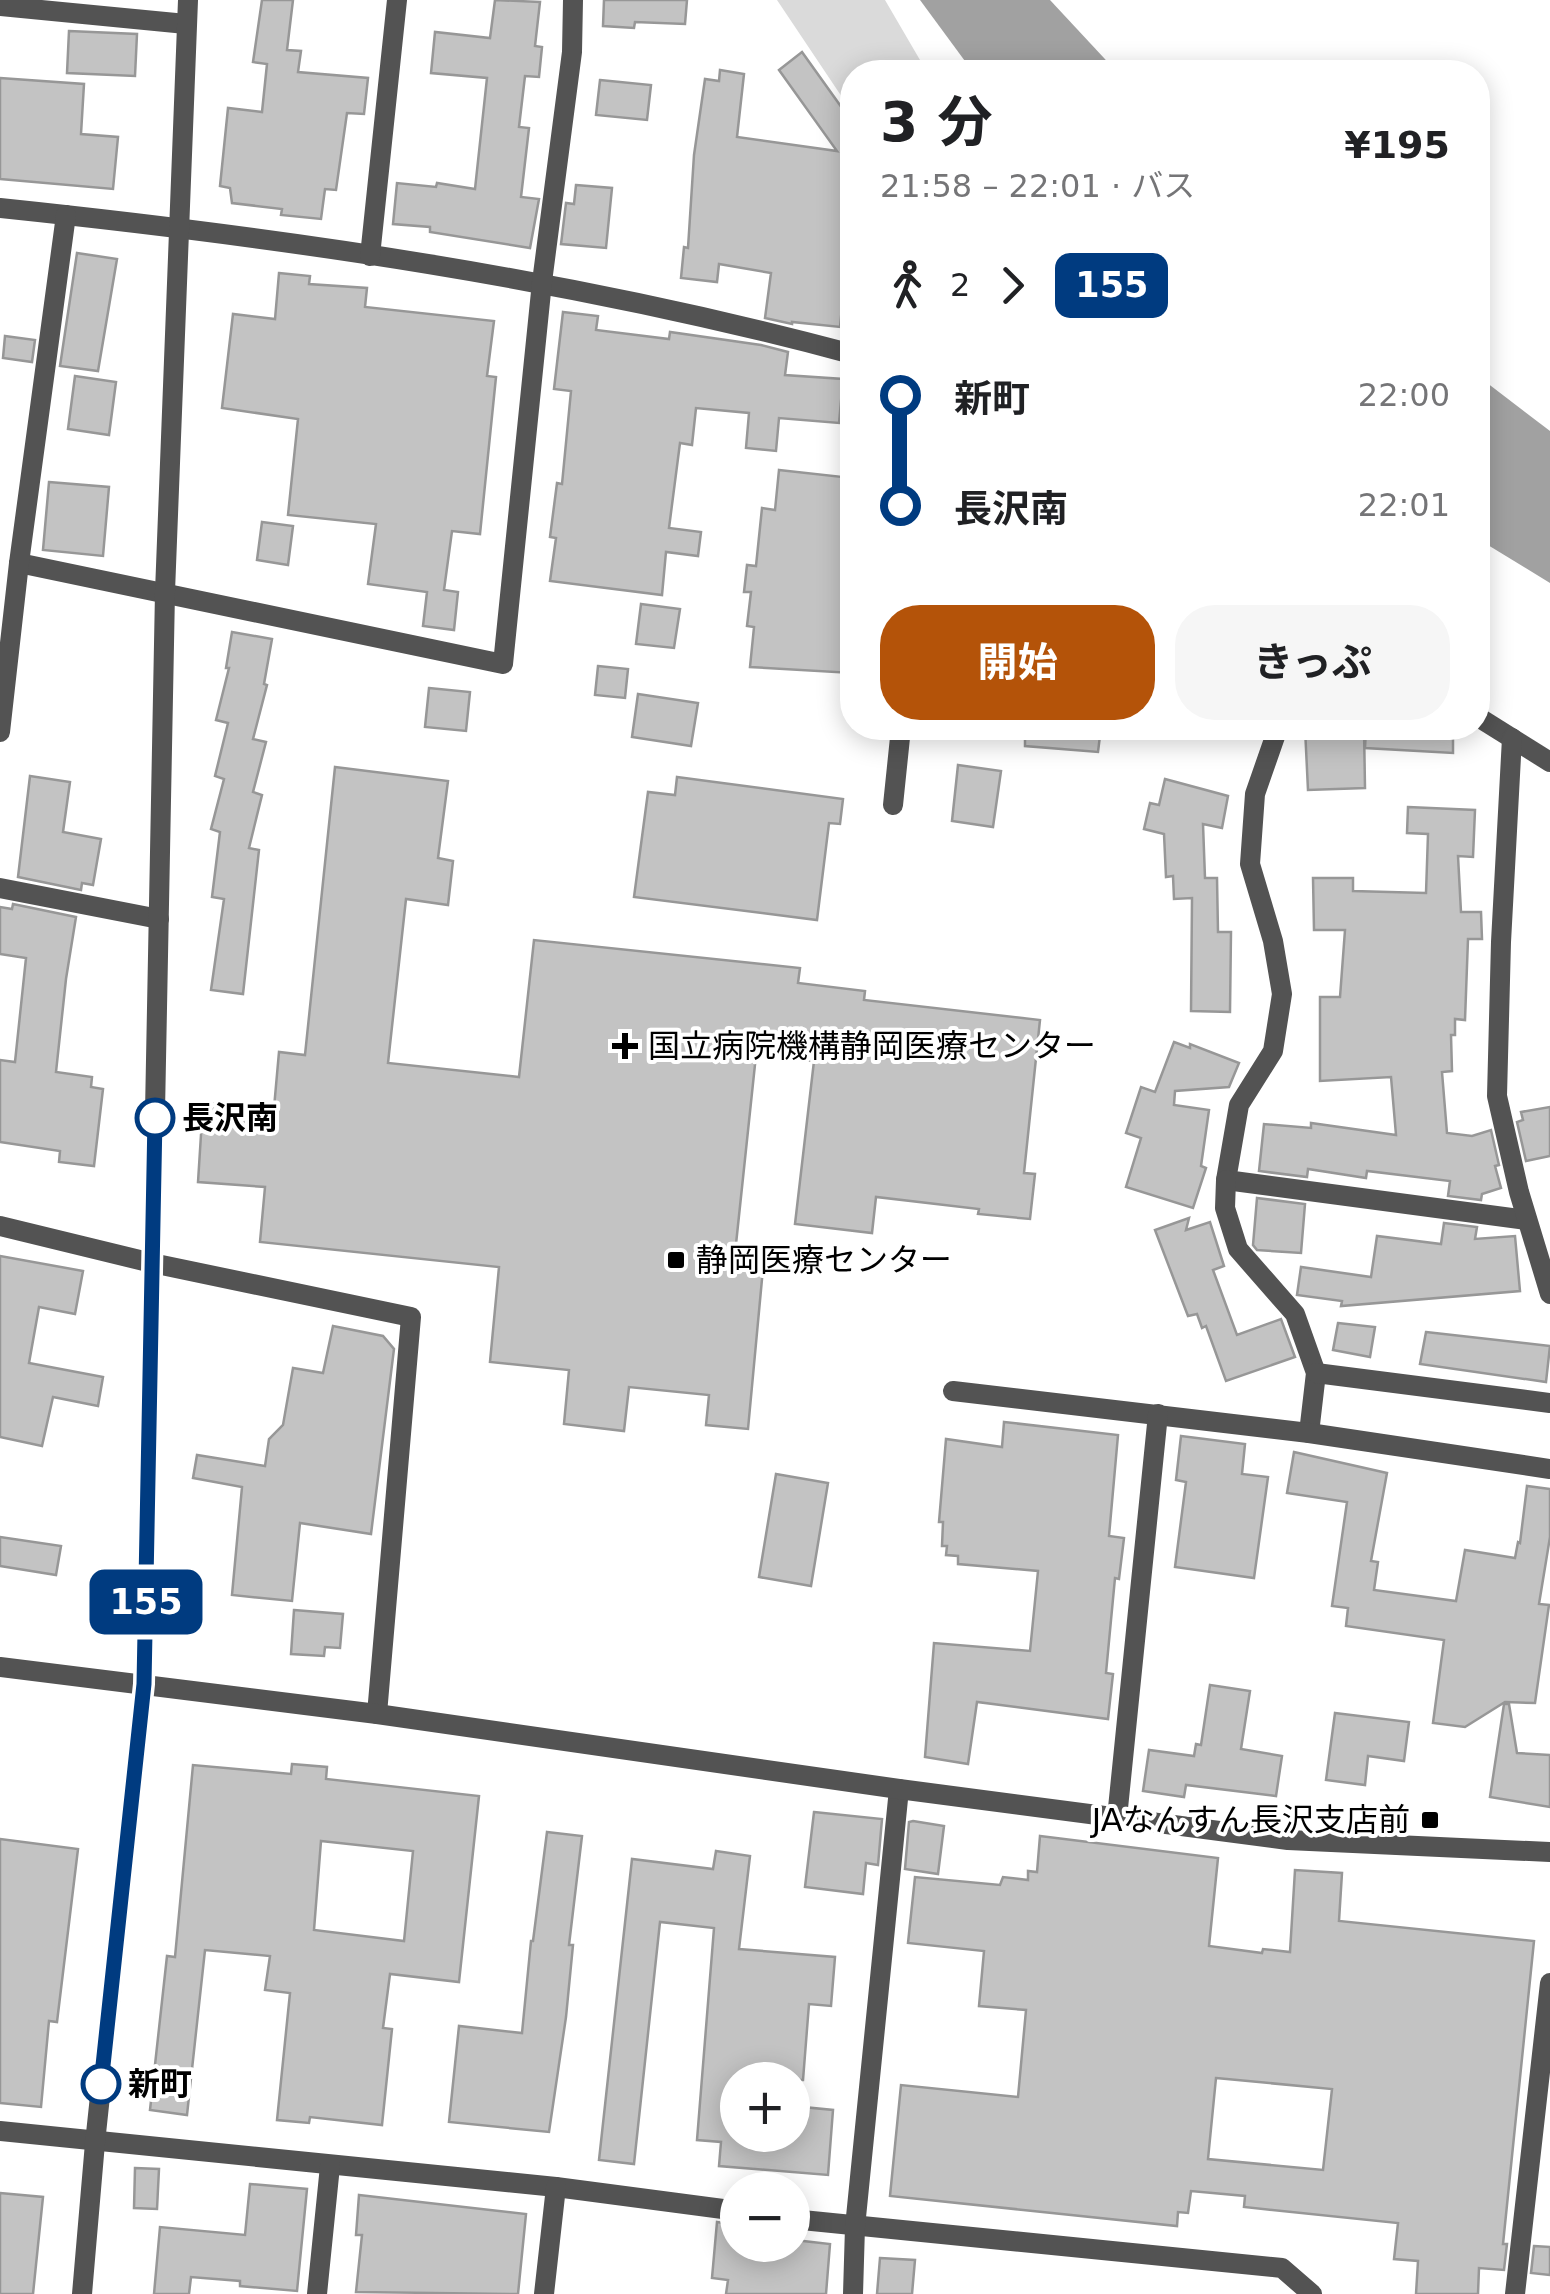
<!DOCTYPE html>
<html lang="ja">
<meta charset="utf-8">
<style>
:root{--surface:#fff;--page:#f6f6f6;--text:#202124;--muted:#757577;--accent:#b45309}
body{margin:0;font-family:"DejaVu Sans","Noto Sans JP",sans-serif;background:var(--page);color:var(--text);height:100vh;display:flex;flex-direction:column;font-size:38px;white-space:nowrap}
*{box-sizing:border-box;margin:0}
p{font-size:32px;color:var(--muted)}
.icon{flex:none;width:55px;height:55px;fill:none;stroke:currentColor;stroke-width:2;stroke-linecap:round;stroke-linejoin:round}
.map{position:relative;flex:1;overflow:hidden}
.sheet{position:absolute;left:840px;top:60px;width:650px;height:680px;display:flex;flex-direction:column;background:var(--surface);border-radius:40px;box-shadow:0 5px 25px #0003}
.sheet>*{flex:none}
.badge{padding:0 20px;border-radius:15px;font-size:35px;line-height:65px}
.tools{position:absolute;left:720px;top:2062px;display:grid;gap:20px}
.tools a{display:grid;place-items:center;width:90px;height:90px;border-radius:50%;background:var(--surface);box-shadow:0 5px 25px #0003;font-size:50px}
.map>.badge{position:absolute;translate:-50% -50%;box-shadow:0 0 0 5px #fff}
.legs{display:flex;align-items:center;gap:15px;height:110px;padding:0 40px;font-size:32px}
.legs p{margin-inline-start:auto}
.summary{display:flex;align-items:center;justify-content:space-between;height:170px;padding:0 40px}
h1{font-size:55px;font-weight:700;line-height:75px}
.cta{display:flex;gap:20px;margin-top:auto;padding:20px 40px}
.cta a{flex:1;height:115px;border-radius:40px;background:var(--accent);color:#fff;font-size:40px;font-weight:700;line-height:115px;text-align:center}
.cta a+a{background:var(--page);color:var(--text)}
ul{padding:0 40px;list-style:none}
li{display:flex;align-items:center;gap:35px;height:110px;font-size:38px}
li i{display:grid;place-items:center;width:15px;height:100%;margin:0 12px;background:currentColor}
li i::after{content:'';width:25px;height:25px;margin:-12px;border:8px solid;border-radius:50%;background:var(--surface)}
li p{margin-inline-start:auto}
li:first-child i{background:linear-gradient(#0000 50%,currentColor 0)}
li:last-child i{background:linear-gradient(currentColor 50%,#0000 0)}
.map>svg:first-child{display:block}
</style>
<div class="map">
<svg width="1550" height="2294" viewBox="0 0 1550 2294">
<rect width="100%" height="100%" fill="#fff"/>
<path fill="#dadada" d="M777 0H885L927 72H852V112Z"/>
<g fill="#a1a1a1">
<path d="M920 0H1050L1117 72H973Z"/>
<path d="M1478 376 1550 431V583L1478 539Z"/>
</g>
<g fill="#c3c3c3" stroke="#979797" stroke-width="2.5" fill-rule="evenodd">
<path d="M262 0H293L287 50 301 51 298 72 368 78 364 114 347 113 336 190 325 189 321 219 281 215 282 209 232 203 230 188 220 186 228 108 262 112 267 64 253 62Z"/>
<path d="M495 0 540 2 535 46 542 47 539 77 525 76 519 127 529 128 521 197 539 199 530 248 430 232V227L393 224 397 183 436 187 437 183 475 189 487 78 431 73 435 32 490 38Z"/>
<path d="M604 0H687L685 24 635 22 634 28 603 26Z"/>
<path d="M69 31 137 34 135 76 67 73Z"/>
<path d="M802 52 852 122V268L846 267 840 327 792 322V324L765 318 771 273 719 264 717 282 681 278 684 247 688 248 694 155 705 79 719 81 720 70 744 74 737 137 837 151 779 70Z"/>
<path d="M0 78 84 84 81 134 118 137 113 189 0 179Z"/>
<path d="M600 80 651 85 647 120 596 115Z"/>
<path d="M576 185 612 188 606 248 561 244 566 203 574 204Z"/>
<path d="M77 253 117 259 98 371 60 366Z"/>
<path d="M279 273 310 276 309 284 367 288 365 307 494 321 487 376 496 377 480 534 452 531 444 590 458 592 454 630 423 626 427 592 368 584 376 524 288 515 298 419 222 408 233 314 275 319Z"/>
<path d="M563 312 598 316 596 330 669 339 670 332 761 345 788 352 785 375 843 379 839 423 779 418 776 451 746 448 749 413 696 408 692 445 680 443 669 528 701 532 698 556 666 552 662 595 550 581 556 538 550 537 557 483 562 484 571 391 554 389Z"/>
<path d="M5 336 35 340 32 362 3 358Z"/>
<path d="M75 376 116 382 109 435 68 429Z"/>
<path d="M779 470 852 478V673L750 667 754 627 747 626 751 592H744L747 565 756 566 762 508 775 510Z"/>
<path d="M49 482 109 487 103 556 43 550Z"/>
<path d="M262 522 293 526 288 565 257 560Z"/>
<path d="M641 604 680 609 674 648 636 644Z"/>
<path d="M232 632 272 639 264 684 267 685 253 739 266 742 253 792 262 795 249 848 259 850 243 994 211 990 224 899 212 897 220 832 211 829 224 779 215 776 228 723 216 720 229 668H226Z"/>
<path d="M598 666 628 669 625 698 595 695Z"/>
<path d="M429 688 470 692 466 731 425 727Z"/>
<path d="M638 694 698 703 691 746 632 737Z"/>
<path d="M1025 728H1101L1098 752 1025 746Z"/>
<path d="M1305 728H1364L1365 788 1308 790Z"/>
<path d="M1366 728H1453V753L1365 748Z"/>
<path d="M958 765 1001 771 993 827 952 821Z"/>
<path d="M335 767 448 781 438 858 453 861 448 905 406 899 388 1063 519 1077 534 940 800 968 798 983 865 991 864 1000 1040 1020 1024 1173 1035 1174 1030 1219 978 1214 979 1209 876 1197 872 1233 795 1224 814 1061 756 1055 736 1244 765 1247 748 1429 706 1425 709 1395 629 1387 624 1431 564 1424 569 1370 490 1362 499 1267 260 1242 265 1187 198 1182 203 1103 274 1108 279 1052 305 1055Z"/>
<path d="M30 776 70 782 63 832 101 839 93 885 82 883 81 890 18 877Z"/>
<path d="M677 777 843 799 840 824 829 823 817 920 634 897 648 792 675 795Z"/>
<path d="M1165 779 1228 796 1222 828 1203 824 1205 878H1217L1218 932H1231L1230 1012 1191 1011 1192 898 1174 899 1173 876 1166 877 1164 834 1144 829 1150 803 1159 805Z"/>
<path d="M1408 807 1475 810 1473 857 1458 856 1461 912H1481L1482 939H1468L1465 1020 1455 1019V1035H1451L1452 1071 1442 1072 1447 1133 1472 1136 1491 1130 1499 1165 1495 1166 1501 1188 1482 1194 1481 1200 1448 1196 1450 1181 1367 1171 1366 1178 1308 1169 1307 1177 1259 1171 1264 1124 1311 1128V1123L1396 1135 1391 1077 1320 1081V997H1340L1345 930H1314L1313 878H1353V891L1426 893 1428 834 1407 833Z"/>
<path d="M13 904 76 917 66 979 56 1072 92 1077 91 1087 103 1089 94 1166 59 1162 60 1151 0 1142V1060L15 1062 26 958 0 954V907L12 909Z"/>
<path d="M1174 1042 1190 1048V1044L1239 1063 1229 1087 1175 1091 1174 1105 1209 1110 1201 1166 1206 1168 1193 1208 1126 1187 1141 1138 1126 1133 1141 1087 1155 1092Z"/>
<path d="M1550 1107V1156L1526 1161 1517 1122 1523 1120 1521 1112Z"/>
<path d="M1257 1198 1305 1204 1301 1253 1257 1250 1253 1245Z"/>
<path d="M1189 1218 1186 1230 1210 1222 1224 1266 1213 1270 1237 1335 1281 1319 1295 1357 1226 1381 1206 1326 1202 1328 1197 1314 1188 1316 1155 1230Z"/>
<path d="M1444 1223 1477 1227 1475 1239 1515 1236 1520 1291 1341 1306 1342 1301 1297 1295 1301 1267 1371 1277 1377 1236 1441 1244Z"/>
<path d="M0 1256 83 1271 75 1314 39 1307 29 1363 103 1377 98 1406 53 1397 42 1446 0 1437Z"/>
<path d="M1338 1323 1375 1327 1370 1357 1333 1350Z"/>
<path d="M333 1326 383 1336 394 1349 371 1534 300 1523 292 1601 232 1595 242 1487 193 1478 197 1455 265 1466 269 1439 283 1425 293 1368 323 1373Z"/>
<path d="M1426 1332 1550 1346 1546 1382 1420 1364Z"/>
<path d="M1004 1422 1118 1435 1109 1536 1124 1538 1119 1579 1115 1578 1106 1673 1113 1674 1108 1719 977 1702 968 1764 925 1757 934 1643 1030 1651 1038 1571 958 1564V1556L946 1555 947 1546H942L943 1522H939L946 1439 1002 1447Z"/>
<path d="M1181 1436 1245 1444 1242 1474 1268 1477 1254 1578 1175 1567 1186 1482 1176 1480Z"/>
<path d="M1294 1452 1387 1473 1371 1561 1378 1562 1374 1590 1456 1601 1465 1550 1515 1558 1518 1542 1520 1543 1527 1486 1550 1489V1537L1539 1604 1549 1605 1535 1703 1505 1702 1465 1727 1433 1723 1444 1640 1346 1626 1348 1608 1332 1606 1347 1502 1287 1493Z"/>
<path d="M776 1474 828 1483 811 1586 759 1577Z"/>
<path d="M0 1537 61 1546 56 1575 0 1566Z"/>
<path d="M294 1610 343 1614 340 1648 325 1647 324 1656 291 1654Z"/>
<path d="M1210 1685 1250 1691 1241 1749 1282 1756 1276 1796 1186 1785 1184 1797 1143 1791 1149 1750 1194 1756 1196 1744 1201 1745Z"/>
<path d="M1504 1704H1509L1517 1753 1550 1755V1807L1490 1797Z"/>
<path d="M1335 1713 1409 1722 1404 1761 1368 1756 1365 1785 1326 1780Z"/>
<path d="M292 1764 327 1767 326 1779 479 1796 459 1982 390 1974 383 2028 392 2029 382 2125 310 2117 309 2123 277 2120 290 1993 265 1990 270 1956 205 1950 187 2115 150 2110 167 1956 175 1957 193 1765 291 1774ZM321 1841 413 1851 404 1941 314 1930Z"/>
<path d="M814 1812 882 1819 878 1865 866 1863 863 1894 805 1887Z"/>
<path d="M913 1821 944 1826 938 1874 905 1869 909 1822Z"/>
<path d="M547 1832 582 1836 569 1945H573L566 2017 549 2132 449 2122 459 2026 522 2033 531 1941H533Z"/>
<path d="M1040 1836 1218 1858 1209 1946 1262 1953 1263 1949 1290 1952 1295 1870 1342 1873 1339 1921 1534 1941 1503 2244H1507L1504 2270 1479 2268 1478 2294H1416L1418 2261 1394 2259 1398 2223 1244 2207 1245 2196 1191 2191 1188 2213 1178 2212 1177 2226 890 2196 901 2085 1018 2097 1026 2010 979 2006 984 1951 908 1943 915 1877 1000 1885 1003 1877 1028 1880V1871L1037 1872ZM1216 2078 1332 2089 1323 2170 1208 2159Z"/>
<path d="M0 1839 78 1849 57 2022 49 2021 41 2107 0 2103Z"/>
<path d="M716 1851 750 1856 739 1949 835 1957 831 2006 809 2004 803 2080H738V2135H792V2106L833 2110 828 2175 719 2166 721 2142 697 2140 714 1928 660 1922 634 2164 599 2160 632 1859 713 1869Z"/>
<path d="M135 2168 159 2169 157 2209 134 2208Z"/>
<path d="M250 2184 307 2189 297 2291 240 2286V2281L191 2277 189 2294H154L160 2227 245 2235Z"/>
<path d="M0 2193 43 2197 33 2294H0Z"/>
<path d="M359 2195 526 2214 518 2294 356 2292 362 2235H356Z"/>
<path d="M717 2222 738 2225V2245H794V2240L830 2244 826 2294H726L728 2280 712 2278Z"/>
<path d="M1534 2246 1550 2247V2275L1531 2273Z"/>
<path d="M880 2258 915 2260 912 2294H877Z"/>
</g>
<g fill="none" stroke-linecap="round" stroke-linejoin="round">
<g stroke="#535353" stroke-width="20">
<path d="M0 6 186 24"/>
<path d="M0 208C287 238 573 279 852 354"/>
<path d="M370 256 397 0"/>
<path d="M19 563 503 664 542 282 572 52 573 0"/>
<path d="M1478 717 1550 762"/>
<path d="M1278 728 1255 794 1250 864 1273 941 1282 994 1273 1051 1239 1105 1226 1180 1527 1220"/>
<path d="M0 732 19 563 66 215"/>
<path d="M1512 738 1501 942 1497 1096 1519 1192 1550 1294"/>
<path d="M893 805 901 728"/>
<path d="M0 888 159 919"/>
<path d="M1226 1180 1225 1208 1238 1249 1295 1314 1316 1373 1309 1433"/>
<path d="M0 1226 152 1263 411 1317 377 1714"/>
<path d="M1316 1373 1550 1403"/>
<path d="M953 1391 1309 1433 1550 1469"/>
<path d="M1117 1818 1158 1414"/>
<path d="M0 2131 556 2187 738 2211"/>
<path d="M792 2219 1282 2268 1312 2294"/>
<path d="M317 2294 330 2166"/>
<path d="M544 2294 556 2187"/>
<path d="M853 2294 855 2227 899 1789"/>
<path d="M1515 2294 1550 1983"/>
</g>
<g stroke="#535353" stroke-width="20">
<path d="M0 1667 377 1714 899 1789 1288 1840 1550 1852"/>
<path d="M82 2294 95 2143 144 1684 165 592 188 0"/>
</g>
</g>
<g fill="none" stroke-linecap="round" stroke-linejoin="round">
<g stroke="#fff" stroke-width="22">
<path id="line-1" d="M101 2084 144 1684 155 1118"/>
</g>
<use href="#line-1" stroke="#003b80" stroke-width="15"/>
</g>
<g fill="#000" stroke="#fff" stroke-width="4">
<path d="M620 1031h10v10h10v10h-10v10h-10v-10h-10v-10h10z"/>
<rect x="666" y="1250" width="20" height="20" rx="5"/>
<rect x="1420" y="1810" width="20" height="20" rx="5"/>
</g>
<g fill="#fff" stroke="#003b80" stroke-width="5">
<circle cx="155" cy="1118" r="18"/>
<circle cx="101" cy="2084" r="18"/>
</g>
<g text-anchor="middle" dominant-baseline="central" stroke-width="8" stroke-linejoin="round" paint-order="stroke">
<g font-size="32" fill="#000" stroke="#fff" text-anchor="start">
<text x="648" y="1046">国立病院機構静岡医療センター</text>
<text x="696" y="1260">静岡医療センター</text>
<text x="1410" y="1820" text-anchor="end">JAなんすん長沢支店前</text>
</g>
<g font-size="32" font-weight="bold" fill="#000" stroke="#fff" text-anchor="start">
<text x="182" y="1118">長沢南</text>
<text x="128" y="2084">新町</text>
</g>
</g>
</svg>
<div class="tools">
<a>+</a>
<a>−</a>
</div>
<b class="badge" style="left:146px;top:1602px;background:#003b80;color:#fff">155</b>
<section class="sheet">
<div class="summary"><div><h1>3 分</h1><p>21:58 – 22:01 · バス</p></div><b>¥195</b></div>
<div class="legs"><svg class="icon" aria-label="walk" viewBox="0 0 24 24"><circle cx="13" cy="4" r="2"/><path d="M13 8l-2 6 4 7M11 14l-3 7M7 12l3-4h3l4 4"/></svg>2<svg class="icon" aria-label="forward" viewBox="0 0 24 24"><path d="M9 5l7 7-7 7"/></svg><b class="badge" style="background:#003b80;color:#fff">155</b></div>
<ul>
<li><i style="color:#003b80"></i><b>新町</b><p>22:00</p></li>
<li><i style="color:#003b80"></i><b>長沢南</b><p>22:01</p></li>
</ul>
<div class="cta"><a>開始</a><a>きっぷ</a></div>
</section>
</div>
